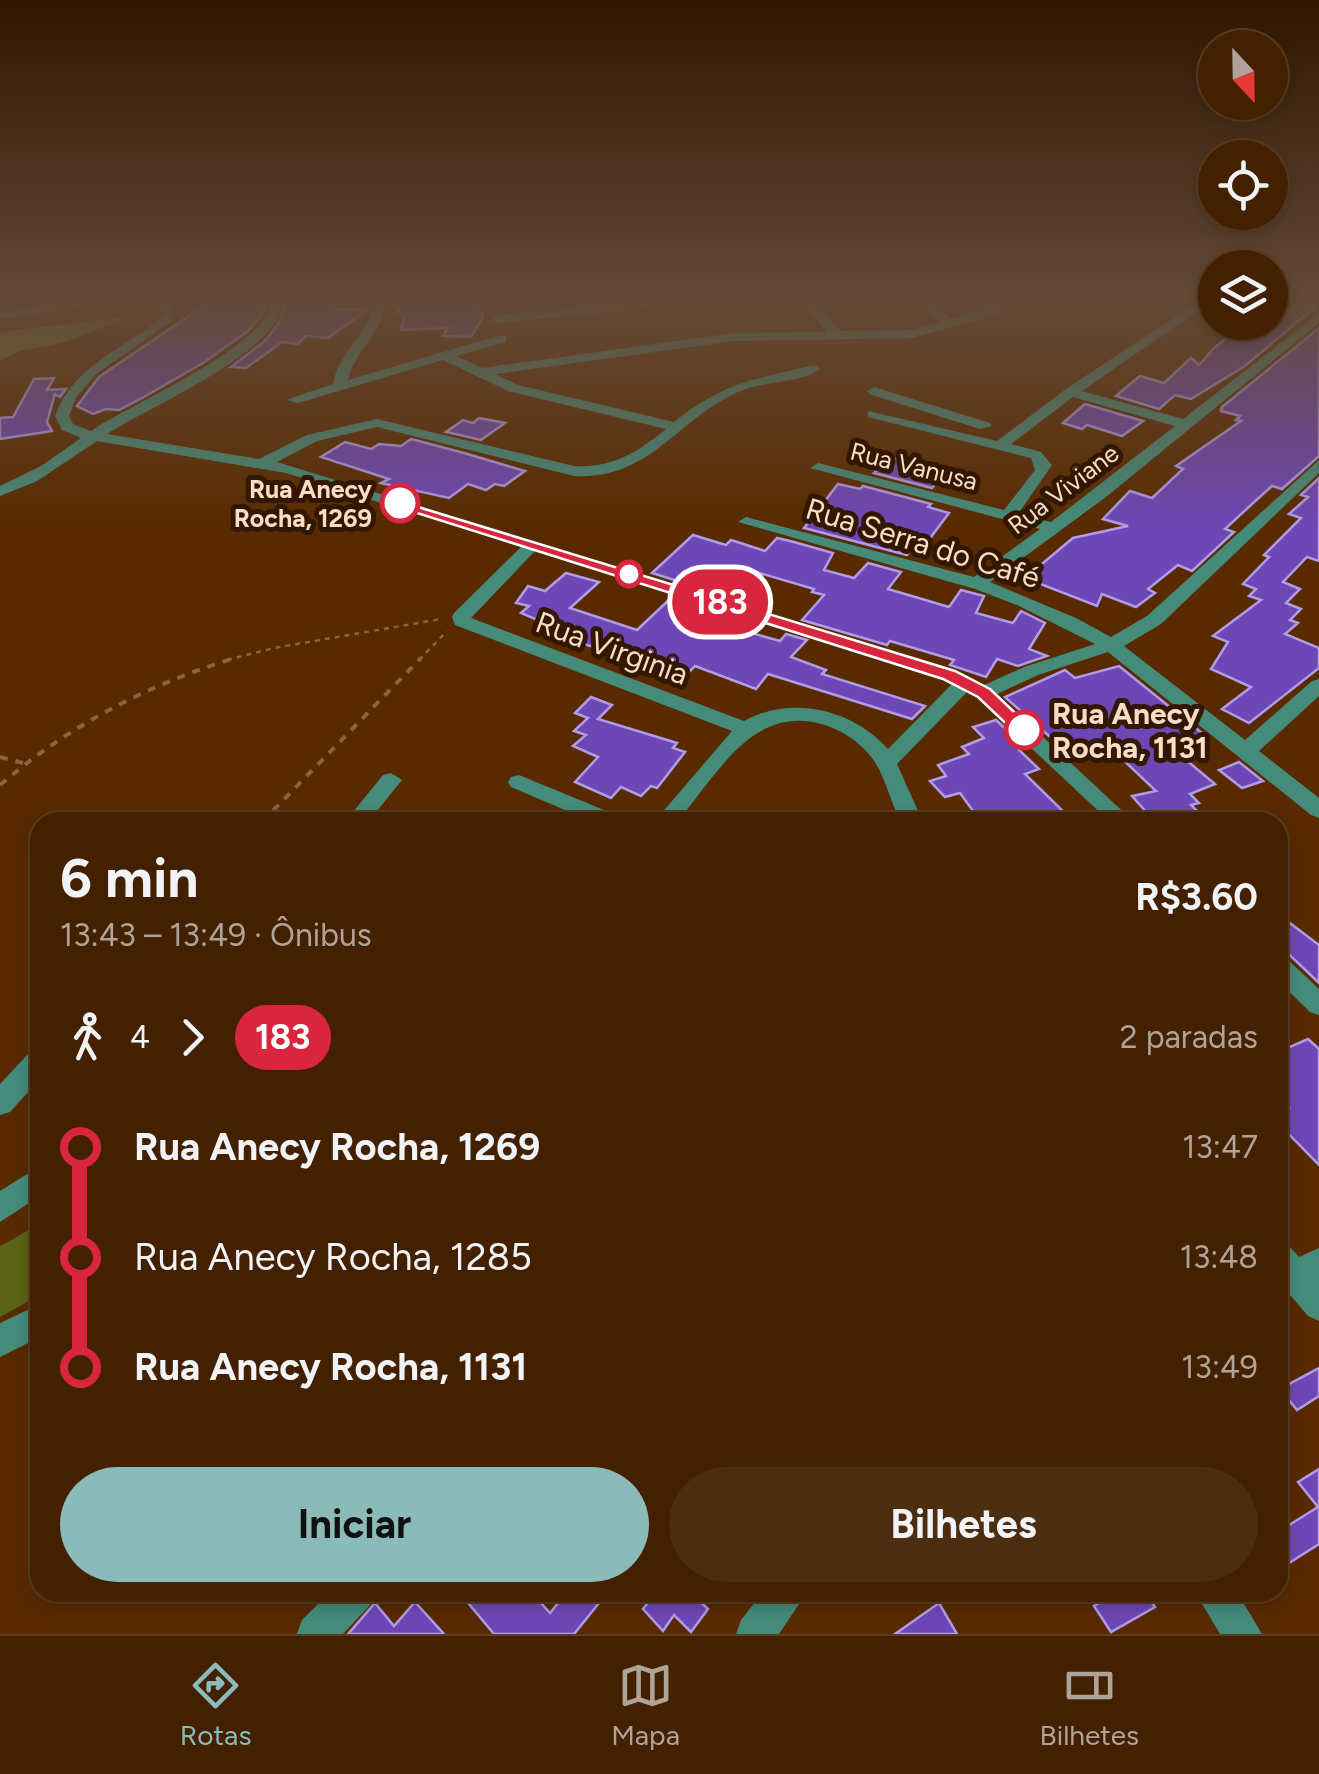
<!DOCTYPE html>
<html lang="pt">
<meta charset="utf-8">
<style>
:root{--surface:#432000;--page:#4d2d0f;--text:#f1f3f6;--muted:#afa399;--line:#5b3e22;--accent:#8bbbb9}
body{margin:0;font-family:Figtree,sans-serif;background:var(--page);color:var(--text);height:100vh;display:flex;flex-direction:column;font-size:38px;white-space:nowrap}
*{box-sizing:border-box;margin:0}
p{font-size:32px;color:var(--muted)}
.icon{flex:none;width:55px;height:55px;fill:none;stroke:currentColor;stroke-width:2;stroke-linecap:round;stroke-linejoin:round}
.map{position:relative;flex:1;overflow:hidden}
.drawer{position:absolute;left:30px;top:812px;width:1258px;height:790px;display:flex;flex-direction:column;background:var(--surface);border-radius:30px;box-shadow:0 5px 15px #0003,0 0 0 2px var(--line)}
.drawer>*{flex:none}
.badge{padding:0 20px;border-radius:32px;font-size:35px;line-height:65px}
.needle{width:65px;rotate:158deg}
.buttons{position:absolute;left:1198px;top:30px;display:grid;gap:20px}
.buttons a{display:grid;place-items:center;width:90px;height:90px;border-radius:50%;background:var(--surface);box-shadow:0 5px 15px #0003,0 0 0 2px var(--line);font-size:50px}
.map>.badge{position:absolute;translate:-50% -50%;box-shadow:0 0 0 5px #fff}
.legs{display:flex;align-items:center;gap:15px;height:110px;padding:0 30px;font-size:32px}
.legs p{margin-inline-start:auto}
.headline{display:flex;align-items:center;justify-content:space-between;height:170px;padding:0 30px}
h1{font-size:55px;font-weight:700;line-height:75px}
.button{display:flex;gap:20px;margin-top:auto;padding:20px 30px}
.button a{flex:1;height:115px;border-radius:60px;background:var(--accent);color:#111;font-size:40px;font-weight:700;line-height:115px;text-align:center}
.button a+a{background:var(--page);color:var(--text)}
ul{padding:0 30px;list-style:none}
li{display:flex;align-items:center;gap:35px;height:110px;font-size:38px}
li i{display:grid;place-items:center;width:15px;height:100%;margin:0 12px;background:currentColor}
li i::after{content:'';width:25px;height:25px;margin:-12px;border:8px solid;border-radius:50%;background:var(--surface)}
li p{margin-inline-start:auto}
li:first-child i{background:linear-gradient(#0000 50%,currentColor 0)}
li:last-child i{background:linear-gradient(currentColor 50%,#0000 0)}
.tab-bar{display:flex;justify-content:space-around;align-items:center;height:140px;border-top:2px solid var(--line);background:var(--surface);font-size:28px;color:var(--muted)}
.tab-bar a{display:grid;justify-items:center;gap:5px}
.tab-bar .active{color:var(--accent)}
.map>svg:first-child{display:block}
</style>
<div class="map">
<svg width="1319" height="1634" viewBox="0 0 1319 1634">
<rect width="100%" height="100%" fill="#592a00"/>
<path fill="#5b6314" d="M40 1224V1295L0 1317V1246Z"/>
<path fill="#6b7528" d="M131 316 65 342 20 351 0 361V332Z"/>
<g fill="#6e47b6" stroke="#b09ce7" stroke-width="2.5">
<path d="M214 299H267L262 315 247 332 203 363 142 398 119 410 106 409 93 414 77 406 99 377Z"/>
<path d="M332 299 335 309H369L328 338 306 336 298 344 282 342 246 368 231 367 266 340 281 320 286 300Z"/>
<path d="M390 299 476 300 483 317 471 337 443 336 448 328 401 330 404 319Z"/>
<path d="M1278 300 1314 308 1245 366 1191 399 1175 395 1159 409 1116 396 1140 376 1164 383 1191 358 1199 365 1215 347 1247 322H1270V306Z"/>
<path d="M1319 328V456L1282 489 1272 486 1252 504 1225 529 1234 532 1192 571 1178 565 1148 589 1155 593 1136 607 1102 594 1097 606 1025 578 1073 538 1128 526 1103 519 1130 491 1152 498 1183 469 1176 466 1241 421 1236 420 1240 416 1221 411 1222 407Z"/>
<path d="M54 378 47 390 66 389 60 397 55 394 47 422 52 431 0 439V418L13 417 34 379Z"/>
<path d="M1085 404 1143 421 1122 436 1087 425 1082 429 1063 423Z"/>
<path d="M479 418 505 423 481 440 446 432 463 420 473 423Z"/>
<path d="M411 439 464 453 525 471 504 486 495 484 486 490 468 484 449 498 381 483 389 479 321 457 345 442 371 449 379 444 401 446Z"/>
<path d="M889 457 924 466 920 470 942 476 932 488 874 473Z"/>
<path d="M1319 478V561L1307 557 1283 582 1300 589 1286 603 1301 609 1290 620 1298 623 1285 634 1319 648V668L1249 723 1222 709 1251 687 1211 669 1228 642 1213 636 1261 600 1249 596 1256 589 1243 584 1269 557 1264 555 1301 518 1289 514 1308 497 1301 495Z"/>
<path d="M838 484 860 489 863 486 931 504 928 507 949 513 928 541 918 539 907 555 804 528Z"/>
<path d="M693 535 726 545 731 540 765 551 777 538 794 542 833 553 824 570 854 578 868 563 897 571 901 572 888 589 949 607 961 590 984 596 976 613 1013 623 1021 611 1045 623 1029 649 1047 656 1018 666 997 659 986 677 950 665 954 660 890 641 887 645 802 620 824 595 812 592 814 589 756 572 731 598 652 573Z"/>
<path d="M566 573 599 582 570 608 637 630 671 598 717 612 712 618 718 620 716 623 780 641 786 634 807 640 791 657 826 670 822 674 925 706 912 719 768 674 756 689 695 666 681 680 648 666 652 662 616 648 613 652 565 639 570 634 521 613 529 606 516 603 528 586 545 591Z"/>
<path d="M1119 666 1207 737 1173 749 1215 784 1190 794 1199 803 1191 805 1208 822H1155L1132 796 1156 791 1116 753 1077 761 1005 697 1065 670 1075 678Z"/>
<path d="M591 697 612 705 598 719 677 743 673 748 685 752 657 788 651 786 641 796 621 787 611 798 575 782 598 757 573 746 586 735 574 731 588 718 575 713Z"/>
<path d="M996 720 1025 747 1019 750 1039 769 1025 774 1074 822H981L960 793 945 797 930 781 946 776 938 765 969 754 962 747 984 738 973 727Z"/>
<path d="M1239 762 1263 781 1242 788 1219 770Z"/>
<path d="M1278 914 1319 945V983L1278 944Z"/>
<path d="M1308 1039 1319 1049V1165L1278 1123V1114L1289 1108 1278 1096V1052Z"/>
<path d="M1319 1368V1396L1297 1410 1280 1389Z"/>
<path d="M1319 1469V1544L1278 1570V1532L1318 1507 1298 1482Z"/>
<path d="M459 1592H531L550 1613 567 1592H608L574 1634H494Z"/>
<path d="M656 1592H690L708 1609 691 1632 674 1615 663 1631 643 1609Z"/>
<path d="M1119 1592H1145L1155 1607 1111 1632 1094 1606Z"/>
<path d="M415 1602 444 1634H348L375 1603 394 1626Z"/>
<path d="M939 1603 957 1634H895Z"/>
</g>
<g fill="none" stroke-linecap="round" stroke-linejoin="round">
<g stroke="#8c623f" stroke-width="2.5" stroke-dasharray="5 5" stroke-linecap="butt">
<path d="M227 660 274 648 441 619"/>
<path d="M419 660 447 631"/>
</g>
<g stroke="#8c623f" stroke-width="4" stroke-dasharray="8 8" stroke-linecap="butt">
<path d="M0 757 23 763"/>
<path d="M0 785C70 725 147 685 235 658"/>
<path d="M262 822 421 658"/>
</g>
<g fill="#458b7a" fill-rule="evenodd">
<path d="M105 299H142L0 319V311Z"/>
<path d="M150 299H163L173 308 172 321 96 374 76 398 69 416 73 424 91 431C128 405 274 344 271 299H283C287 349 146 408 107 434L259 459 307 435 377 419 574 466C612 468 637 453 666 429L508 391 443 360 298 403 286 400 333 384C338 351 371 333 375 299H387C384 332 355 349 348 380L501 335 506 336V342L456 356 482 368 734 333 827 332 802 299H814L840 331 912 330 940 322 910 299H924L952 319 1010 299H1026L995 315 912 338 734 341 495 374 518 385 674 422C725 381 754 380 814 365L821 369C798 384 764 380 738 392 676 420 650 480 574 476L377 427 317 441 277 462 956 671 984 685 1024 667 1095 644 1019 606 975 589 738 522 746 517 974 577 1040 529 810 468 818 463 1004 510 1035 470 1031 458 868 417V411L997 441 1066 389 1202 299H1215L1082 391 1183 419 1319 313V323L1106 497 990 582 1076 618 1111 637 1147 616 1319 460V473L1161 624 1124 646 1245 740 1312 681 1319 679V696L1259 751 1319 798V818L1311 815 1108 652 1038 675 997 694 1134 822H1110L977 697 967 692 897 764 923 822H901C890 802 886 777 872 758 860 742 841 729 821 724 752 704 715 778 677 822H654L732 731 455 625 452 617 454 613 521 547 286 473 97 441 37 481 0 496V486L41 466 81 438 62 430 55 416C74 365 120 351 160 319L163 312ZM1073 397 1175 426 1051 522 1018 514 1052 465 1041 452 1011 444ZM535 551 942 679 952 684 888 749C852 709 792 695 744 721L471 618Z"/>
<path d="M658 299H701L695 303 497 323 491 319 497 315Z"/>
<path d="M874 387 990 423 992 426 980 429 869 394 867 391Z"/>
<path d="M391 773 402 780 368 822H345L383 775Z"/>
<path d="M519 775 621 817 624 822H593L511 787 508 782 511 777Z"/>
<path d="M1278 956 1287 959 1319 989V1015L1310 1012 1278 981Z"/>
<path d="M40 1049V1079L10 1112 0 1115V1084L30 1052Z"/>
<path d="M40 1166V1196L0 1222V1191Z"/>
<path d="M1278 1241 1289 1246 1299 1257 1319 1248V1321L1308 1316 1291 1296 1278 1301Z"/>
<path d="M40 1304V1337L0 1357V1323Z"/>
<path d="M330 1592H376L370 1605 343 1634H297L302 1620Z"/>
<path d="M763 1592H807L779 1634H736L741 1620Z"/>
<path d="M1195 1592H1237L1262 1634H1220Z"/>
</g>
</g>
<linearGradient id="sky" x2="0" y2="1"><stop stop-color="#311700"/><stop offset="0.57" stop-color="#644a37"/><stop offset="1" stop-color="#644a37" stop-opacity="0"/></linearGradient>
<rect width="1319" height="528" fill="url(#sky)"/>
<path fill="#d7263d" stroke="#fff" stroke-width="2.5" d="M395 500 955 671 990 689 1033 730 1024 736 1018 735 978 697 943 679 395 506Z"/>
<g fill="#fff" stroke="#d7263d" stroke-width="5">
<circle cx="400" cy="503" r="18"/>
<circle cx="629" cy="574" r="12"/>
<circle cx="1024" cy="730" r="18"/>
</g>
<g text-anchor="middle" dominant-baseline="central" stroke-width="10" stroke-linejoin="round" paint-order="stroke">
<g font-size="25" fill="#fbdcc8" stroke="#321803">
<text transform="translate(914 466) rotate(14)">Rua Vanusa</text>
<text transform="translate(1063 489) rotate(-37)">Rua Viviane</text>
</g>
<g font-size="25" font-weight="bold" fill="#fbdcc8" stroke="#321803" text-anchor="end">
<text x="372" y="489">Rua Anecy<tspan x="372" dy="29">Rocha, 1269</tspan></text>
</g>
<g font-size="30" fill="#fbdcc8" stroke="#321803">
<text transform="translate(923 543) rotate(17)">Rua Serra do Café</text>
<text transform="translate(612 648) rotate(20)">Rua Virginia</text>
</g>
<g font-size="30" font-weight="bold" fill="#fbdcc8" stroke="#321803" text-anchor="start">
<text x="1052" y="713">Rua Anecy<tspan x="1052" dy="34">Rocha, 1131</tspan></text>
</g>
</g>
</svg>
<div class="buttons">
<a><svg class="needle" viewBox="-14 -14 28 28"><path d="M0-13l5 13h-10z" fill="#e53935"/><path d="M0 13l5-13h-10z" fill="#afa399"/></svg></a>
<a><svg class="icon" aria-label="locate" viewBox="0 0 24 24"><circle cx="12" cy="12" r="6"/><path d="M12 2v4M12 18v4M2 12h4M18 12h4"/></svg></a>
<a><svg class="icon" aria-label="layers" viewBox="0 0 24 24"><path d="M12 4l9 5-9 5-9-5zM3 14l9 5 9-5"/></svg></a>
</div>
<b class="badge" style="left:720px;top:602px;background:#d7263d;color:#fff">183</b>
<section class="drawer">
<div class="headline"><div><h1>6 min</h1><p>13:43 – 13:49 · Ônibus</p></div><b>R$3.60</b></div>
<div class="legs"><svg class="icon" aria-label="walk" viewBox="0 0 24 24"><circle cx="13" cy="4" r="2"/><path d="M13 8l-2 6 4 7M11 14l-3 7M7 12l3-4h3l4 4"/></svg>4<svg class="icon" aria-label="forward" viewBox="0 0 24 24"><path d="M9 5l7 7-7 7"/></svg><b class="badge" style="background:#d7263d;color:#fff">183</b><p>2 paradas</p></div>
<ul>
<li><i style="color:#d7263d"></i><b>Rua Anecy Rocha, 1269</b><p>13:47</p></li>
<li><i style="color:#d7263d"></i><span>Rua Anecy Rocha, 1285</span><p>13:48</p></li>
<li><i style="color:#d7263d"></i><b>Rua Anecy Rocha, 1131</b><p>13:49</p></li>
</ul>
<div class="button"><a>Iniciar</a><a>Bilhetes</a></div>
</section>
</div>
<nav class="tab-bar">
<a class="active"><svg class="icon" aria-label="directions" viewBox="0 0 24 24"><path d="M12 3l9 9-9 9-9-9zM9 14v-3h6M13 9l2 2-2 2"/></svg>Rotas</a>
<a><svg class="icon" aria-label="map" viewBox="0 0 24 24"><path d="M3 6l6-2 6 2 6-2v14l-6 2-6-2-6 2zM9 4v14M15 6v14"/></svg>Mapa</a>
<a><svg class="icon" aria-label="tickets" viewBox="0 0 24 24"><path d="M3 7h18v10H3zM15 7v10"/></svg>Bilhetes</a>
</nav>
